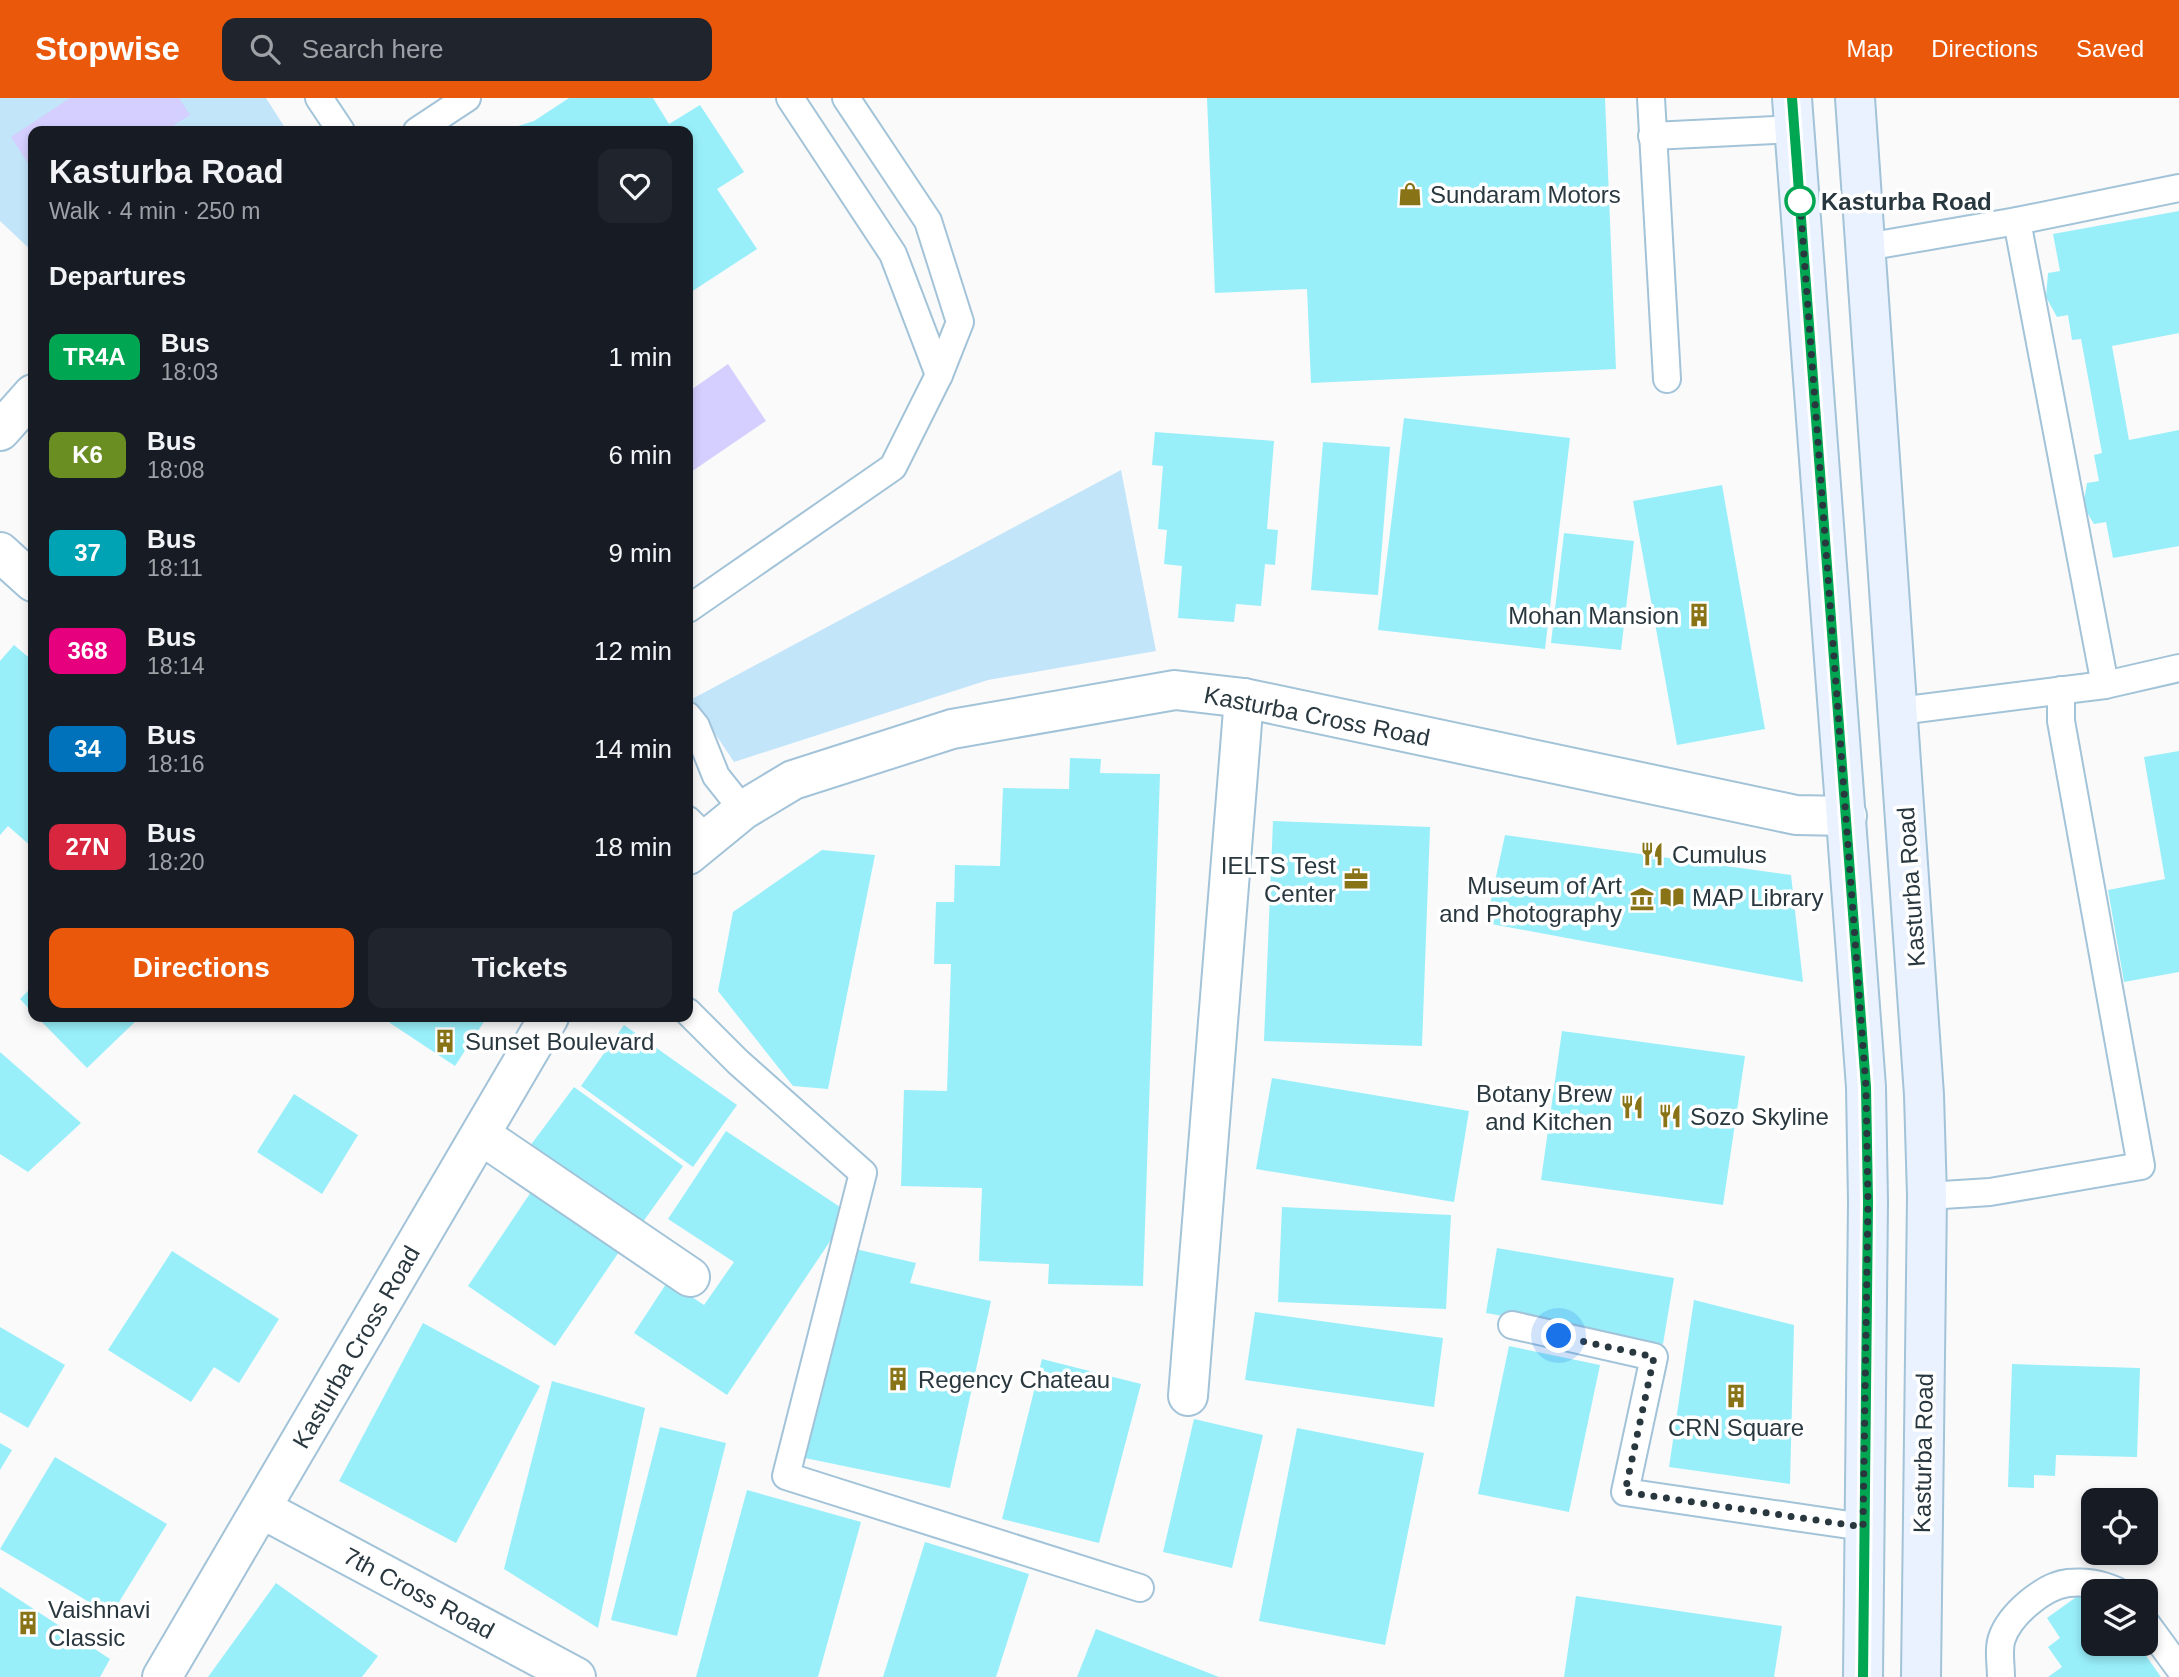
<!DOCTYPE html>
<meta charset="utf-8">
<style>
:root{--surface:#171b24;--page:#20242c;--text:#f1f3f6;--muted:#9ea1a6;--accent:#ea580c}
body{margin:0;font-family:Helvetica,sans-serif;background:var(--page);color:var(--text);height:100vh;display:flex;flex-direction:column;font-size:26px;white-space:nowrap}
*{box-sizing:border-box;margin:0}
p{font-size:23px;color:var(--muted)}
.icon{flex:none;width:38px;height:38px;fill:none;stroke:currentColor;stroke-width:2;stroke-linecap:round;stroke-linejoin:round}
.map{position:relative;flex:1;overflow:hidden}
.side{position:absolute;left:28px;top:28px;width:665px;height:896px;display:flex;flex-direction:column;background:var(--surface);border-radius:14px;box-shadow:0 4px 10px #0003}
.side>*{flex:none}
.badge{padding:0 14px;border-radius:10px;font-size:24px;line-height:46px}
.buttons{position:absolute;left:2081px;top:1390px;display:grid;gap:14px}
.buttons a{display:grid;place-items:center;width:77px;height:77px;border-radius:14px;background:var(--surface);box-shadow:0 4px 10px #0003;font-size:35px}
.you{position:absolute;width:35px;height:35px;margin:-18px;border:5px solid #fff;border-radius:50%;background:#1a73e8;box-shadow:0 0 0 10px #1a73e833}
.map>.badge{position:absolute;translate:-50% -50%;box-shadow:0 0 0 4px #fff}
h2{padding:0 21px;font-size:26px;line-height:63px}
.round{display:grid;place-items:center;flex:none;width:74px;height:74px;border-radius:14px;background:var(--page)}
.head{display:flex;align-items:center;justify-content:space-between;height:119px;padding:0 21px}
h1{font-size:33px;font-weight:700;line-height:52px}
.button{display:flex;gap:14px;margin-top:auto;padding:14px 21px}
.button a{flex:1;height:80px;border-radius:14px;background:var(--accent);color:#fff;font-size:28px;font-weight:700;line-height:80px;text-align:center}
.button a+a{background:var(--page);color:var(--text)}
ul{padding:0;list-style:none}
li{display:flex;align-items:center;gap:21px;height:98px;padding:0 21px}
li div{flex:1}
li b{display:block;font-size:26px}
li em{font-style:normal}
li .badge{min-width:77px;font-weight:700;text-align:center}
header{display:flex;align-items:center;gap:42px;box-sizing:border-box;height:98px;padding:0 35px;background:var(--accent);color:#fff}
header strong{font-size:33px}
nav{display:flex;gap:38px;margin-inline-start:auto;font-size:24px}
.search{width:490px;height:63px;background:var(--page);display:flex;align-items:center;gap:18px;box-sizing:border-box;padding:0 24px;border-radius:14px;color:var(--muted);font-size:26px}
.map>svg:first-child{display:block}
</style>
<header>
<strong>Stopwise</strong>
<div class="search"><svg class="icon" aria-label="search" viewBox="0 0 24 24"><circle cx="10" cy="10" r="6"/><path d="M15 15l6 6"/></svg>Search here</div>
<nav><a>Map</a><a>Directions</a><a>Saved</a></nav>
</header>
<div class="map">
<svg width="2179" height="1579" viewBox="0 0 2179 1579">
<rect width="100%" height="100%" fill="#fafafa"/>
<g fill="#c3e5fa">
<path d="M0 0H266L287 33H33V154L0 123Z"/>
<path d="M1121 372 1156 553 988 582 734 664 692 601Z"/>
</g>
<g fill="#d4cffe">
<path d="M70 0H179L190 17 165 33H33V73L11 39Z"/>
<path d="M728 266 766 323 688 376V294Z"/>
</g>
<g fill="#98effa">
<path d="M569 0H653L669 26 700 7 744 74 717 91 757 151 688 196V33H502L534 23Z"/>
<path d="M1207 0H1605L1616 271 1311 285 1307 191 1215 195Z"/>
<path d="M2179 113V235L2112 248 2129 342 2179 332V448L2113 460 2106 424 2094 426 2083 408 2087 385 2099 383 2094 357 2102 355 2081 241 2072 242 2068 217 2057 219 2046 199 2048 175 2060 173 2053 136Z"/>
<path d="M1404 320 1570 340 1545 551 1378 532Z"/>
<path d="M1155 334 1274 343 1267 431 1278 432 1275 467 1265 466 1261 508 1236 506 1234 524 1178 520 1182 468 1164 466 1167 432 1158 431 1163 368 1152 367Z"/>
<path d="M1323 344 1390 349 1378 497 1311 492Z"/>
<path d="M1722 387 1765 631 1677 647 1633 403Z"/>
<path d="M1564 435 1634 443 1621 552 1551 545Z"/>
<path d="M14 547 33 563V750L8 728 0 737V563Z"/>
<path d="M2179 653V874L2124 884 2108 792 2165 781 2144 659Z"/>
<path d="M1070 660 1101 661 1100 675 1160 676 1143 1188 1048 1186 1049 1166 979 1163 982 1090 901 1088 904 992 947 993 951 866H934L936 804H954L955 767 1000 768 1003 690 1069 691Z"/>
<path d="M1273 723 1430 729 1422 948 1264 943Z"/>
<path d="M1505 737 1791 777 1803 884 1486 825Z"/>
<path d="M822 752 875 757 828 991 793 988 718 893 733 814Z"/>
<path d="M33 888V915L20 901Z"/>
<path d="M37 919H140L87 970Z"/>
<path d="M381 919H487L455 968Z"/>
<path d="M624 927 737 1007 693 1069 581 988Z"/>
<path d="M1562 933 1745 958 1723 1107 1541 1082Z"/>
<path d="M0 954 81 1025 28 1074 0 1056Z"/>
<path d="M1272 980 1469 1013 1454 1104 1256 1071Z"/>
<path d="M574 989 683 1068 640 1128 530 1048Z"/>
<path d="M294 996 358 1037 322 1096 257 1054Z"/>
<path d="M726 1033 849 1115 727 1297 634 1235 668 1183 704 1207 734 1164 668 1121Z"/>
<path d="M535 1088 623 1148 555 1248 468 1188Z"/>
<path d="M1282 1109 1451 1117 1446 1211 1278 1204Z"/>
<path d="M851 1150 916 1165 910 1185 991 1203 950 1390 805 1360Z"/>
<path d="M1497 1150 1674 1180 1663 1246 1486 1215Z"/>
<path d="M172 1153 279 1221 239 1285 214 1269 191 1304 108 1252Z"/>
<path d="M1694 1202 1794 1227 1790 1386 1669 1369Z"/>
<path d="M1255 1214 1443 1240 1434 1309 1245 1282Z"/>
<path d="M423 1225 540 1288 456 1445 339 1383Z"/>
<path d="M0 1229 65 1267 28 1330 0 1314Z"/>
<path d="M1509 1248 1600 1267 1569 1414 1478 1396Z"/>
<path d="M1042 1261 1141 1286 1099 1445 1002 1421Z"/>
<path d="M2012 1266 2140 1270 2137 1359 2056 1357 2055 1378 2034 1377V1390L2008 1389Z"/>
<path d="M552 1283 645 1310 598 1530 504 1471Z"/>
<path d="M1194 1321 1263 1337 1232 1470 1163 1454Z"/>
<path d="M660 1329 726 1345 677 1538 611 1522Z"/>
<path d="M1297 1330 1424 1355 1385 1547 1259 1523Z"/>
<path d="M0 1345 12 1352 0 1372Z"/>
<path d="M55 1359 167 1426 111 1517 0 1451Z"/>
<path d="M747 1392 861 1424 818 1579H696Z"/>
<path d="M925 1444 1029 1476 996 1579H883Z"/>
<path d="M276 1485 378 1558 362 1579H208Z"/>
<path d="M0 1489 110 1561 100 1579H0Z"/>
<path d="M2086 1492 2093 1501V1545H2137L2161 1579H2048L2062 1569 2048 1549 2060 1540 2047 1520Z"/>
<path d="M1576 1498 1782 1528 1774 1579H1564Z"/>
<path d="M1096 1531 1219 1579H1077Z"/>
</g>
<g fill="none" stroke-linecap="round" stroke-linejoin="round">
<g stroke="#a2c3d8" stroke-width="30">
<g id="service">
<path d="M319 0 341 33"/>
<path d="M846 0 928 123 960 224 939 277"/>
<path d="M1651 0 1667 281"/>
<path d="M417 33 467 0"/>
<path d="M1652 38 1794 31"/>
<path d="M2017 123 2105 587"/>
<path d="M1866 149 2017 123 2179 90"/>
<path d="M688 511 893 369 939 277 893 156 790 0"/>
<path d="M1899 613 2105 587 2179 570"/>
<path d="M688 618 696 628 716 678 743 712"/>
<path d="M688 722 707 741"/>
<path d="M688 914 738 964 863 1075 786 1378 1140 1490"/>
<path d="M1927 1098 1990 1094 2141 1068 2061 623V592"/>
<path d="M1512 1227 1654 1259 1625 1394 1863 1429"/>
<path d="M2146 1525 2179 1570"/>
<path d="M2001 1579C2001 1567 1998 1551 2002 1540 2010 1517 2043 1488 2068 1485 2086 1483 2100 1486 2117 1493"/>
</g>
</g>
<g stroke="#a2c3d8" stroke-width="42">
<g id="minor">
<path d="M0 333 33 296"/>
<path d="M0 454 33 484"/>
<path d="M688 757 743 712 793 682 952 631 1175 592 1244 600 1796 717 1847 718"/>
<path d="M481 1037 690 1179"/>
<path d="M1188 1298 1244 600"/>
<path d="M262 1411 576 1579"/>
<path d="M162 1579 549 919"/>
</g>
</g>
<g stroke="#a2c3d8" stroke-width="42">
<g id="secondary">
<path d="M1792 0 1866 989 1868 1104 1863 1579"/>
<path d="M1855 0 1924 997 1927 1098 1921 1579"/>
</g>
</g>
<use href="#service" stroke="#fff" stroke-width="26"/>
<use href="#minor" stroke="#fff" stroke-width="38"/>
<use href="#secondary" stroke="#eaf1ff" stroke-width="38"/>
</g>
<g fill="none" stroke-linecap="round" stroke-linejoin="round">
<g stroke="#fff" stroke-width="16">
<path id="line" d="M1792 0 1866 989 1868 1104 1863 1579"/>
</g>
<use href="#line" stroke="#00a651" stroke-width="10"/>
<path stroke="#29373f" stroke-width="7" stroke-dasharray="0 12.6" d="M1559 1238 1654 1259 1625 1394 1863 1429 1868 1104 1866 989 1800 103"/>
</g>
<defs>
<g id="shop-bare" transform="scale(1.89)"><path d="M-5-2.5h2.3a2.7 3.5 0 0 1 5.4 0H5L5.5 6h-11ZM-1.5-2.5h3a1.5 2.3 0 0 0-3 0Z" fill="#887316" stroke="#fff" stroke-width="2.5" paint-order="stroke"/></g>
<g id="building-bare" transform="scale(1.89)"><path d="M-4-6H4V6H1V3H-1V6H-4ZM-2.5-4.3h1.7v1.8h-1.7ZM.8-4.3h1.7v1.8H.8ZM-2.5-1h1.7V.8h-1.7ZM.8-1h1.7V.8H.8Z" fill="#887316" stroke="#fff" stroke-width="2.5" paint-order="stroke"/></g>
<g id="restaurant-bare" transform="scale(1.89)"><path d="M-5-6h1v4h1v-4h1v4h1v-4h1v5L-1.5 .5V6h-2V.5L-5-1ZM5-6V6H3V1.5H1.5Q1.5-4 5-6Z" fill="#887316" stroke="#fff" stroke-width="2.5" paint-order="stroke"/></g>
<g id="office-bare" transform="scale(1.89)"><path d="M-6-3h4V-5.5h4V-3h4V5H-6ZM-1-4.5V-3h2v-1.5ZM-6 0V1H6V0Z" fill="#887316" stroke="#fff" stroke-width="2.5" paint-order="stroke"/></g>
<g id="library-bare" transform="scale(1.89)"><path d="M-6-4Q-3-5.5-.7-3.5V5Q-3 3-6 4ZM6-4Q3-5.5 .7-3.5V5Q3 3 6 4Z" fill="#887316" stroke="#fff" stroke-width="2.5" paint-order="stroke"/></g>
<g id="museum-bare" transform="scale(1.89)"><path d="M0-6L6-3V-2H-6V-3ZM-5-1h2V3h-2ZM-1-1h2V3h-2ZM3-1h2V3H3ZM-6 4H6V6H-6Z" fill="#887316" stroke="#fff" stroke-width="2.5" paint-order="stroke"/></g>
</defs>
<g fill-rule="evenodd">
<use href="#shop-bare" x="1410" y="96"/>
<use href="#building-bare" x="1699" y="517"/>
<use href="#restaurant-bare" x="1652" y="756"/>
<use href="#office-bare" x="1356" y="781"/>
<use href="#library-bare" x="1672" y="799"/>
<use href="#museum-bare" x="1642" y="801"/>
<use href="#building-bare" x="445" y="943"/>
<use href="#restaurant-bare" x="1632" y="1009"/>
<use href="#restaurant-bare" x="1670" y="1018"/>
<use href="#building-bare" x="898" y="1281"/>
<use href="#building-bare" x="1736" y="1298"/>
<use href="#building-bare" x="28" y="1525"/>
</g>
<circle fill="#fff" stroke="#00a651" stroke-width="3.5" cx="1800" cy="103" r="14"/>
<g text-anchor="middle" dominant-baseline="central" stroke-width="7" stroke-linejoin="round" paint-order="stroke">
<g font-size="24" fill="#29373f" stroke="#fff" text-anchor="start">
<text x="1430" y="96">Sundaram Motors</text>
<text x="1679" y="517" text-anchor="end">Mohan Mansion</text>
<text x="1672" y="756">Cumulus</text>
<text x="1336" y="767" text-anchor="end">IELTS Test<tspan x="1336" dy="28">Center</tspan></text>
<text x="1622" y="787" text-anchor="end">Museum of Art<tspan x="1622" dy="28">and Photography</tspan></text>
<text x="1692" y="799">MAP Library</text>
<text x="465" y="943">Sunset Boulevard</text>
<text x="1612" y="995" text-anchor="end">Botany Brew<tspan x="1612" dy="28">and Kitchen</tspan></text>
<text x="1690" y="1018">Sozo Skyline</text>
<text x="918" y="1281">Regency Chateau</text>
<text x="1736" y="1329" text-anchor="middle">CRN Square</text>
<text x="48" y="1511">Vaishnavi<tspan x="48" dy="28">Classic</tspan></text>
</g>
<g font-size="24" font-weight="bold" fill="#29373f" stroke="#fff" text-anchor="start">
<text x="1821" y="103">Kasturba Road</text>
</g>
<g font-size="24" fill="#29373f" stroke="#fff">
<text transform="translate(1317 618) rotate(11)">Kasturba Cross Road</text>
<text transform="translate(1911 789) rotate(-94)">Kasturba Road</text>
<text transform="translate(356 1249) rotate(-60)">Kasturba Cross Road</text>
<text transform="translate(1923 1355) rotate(-89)">Kasturba Road</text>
<text transform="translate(419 1495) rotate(28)">7th Cross Road</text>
</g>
</g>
</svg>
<div class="buttons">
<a><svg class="icon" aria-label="locate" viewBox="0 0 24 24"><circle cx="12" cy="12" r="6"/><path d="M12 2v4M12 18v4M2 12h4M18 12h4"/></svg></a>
<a><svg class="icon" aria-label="layers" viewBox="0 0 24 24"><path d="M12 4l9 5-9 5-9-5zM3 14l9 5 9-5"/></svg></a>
</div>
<div class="you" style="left:1559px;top:1238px"></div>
<section class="side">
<div class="head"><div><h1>Kasturba Road</h1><p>Walk · 4 min · 250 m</p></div><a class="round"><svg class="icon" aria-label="heart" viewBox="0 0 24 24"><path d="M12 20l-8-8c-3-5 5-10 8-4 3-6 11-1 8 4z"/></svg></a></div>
<h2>Departures</h2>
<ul>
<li><span class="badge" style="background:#00a651;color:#fff">TR4A</span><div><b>Bus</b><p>18:03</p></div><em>1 min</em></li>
<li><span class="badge" style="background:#6b8e23;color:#fff">K6</span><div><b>Bus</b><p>18:08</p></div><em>6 min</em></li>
<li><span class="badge" style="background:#00a3b4;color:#fff">37</span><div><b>Bus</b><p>18:11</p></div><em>9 min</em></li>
<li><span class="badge" style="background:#e6007e;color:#fff">368</span><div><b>Bus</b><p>18:14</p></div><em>12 min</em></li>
<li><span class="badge" style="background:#0072bc;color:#fff">34</span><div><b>Bus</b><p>18:16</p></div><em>14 min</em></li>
<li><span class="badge" style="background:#d7263d;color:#fff">27N</span><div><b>Bus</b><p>18:20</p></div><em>18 min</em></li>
</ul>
<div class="button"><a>Directions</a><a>Tickets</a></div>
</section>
</div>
